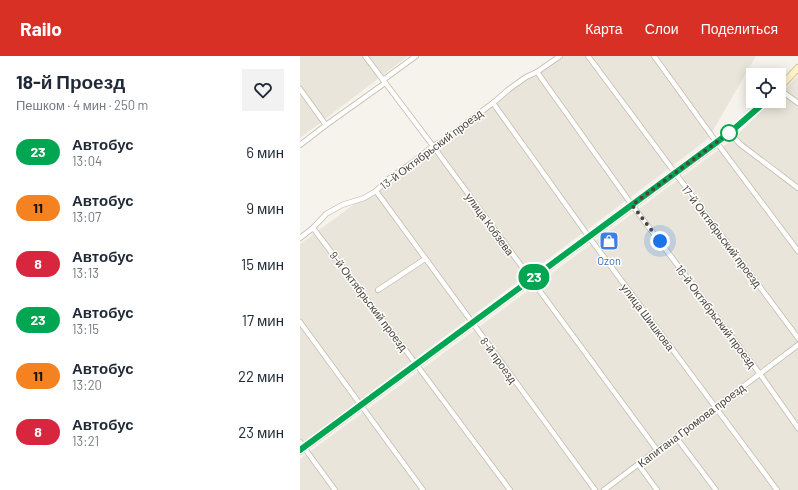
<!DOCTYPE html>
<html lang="ru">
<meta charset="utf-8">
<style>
:root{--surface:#fff;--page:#f2f2f3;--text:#1f2937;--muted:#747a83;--accent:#d93025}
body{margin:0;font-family:Barlow,sans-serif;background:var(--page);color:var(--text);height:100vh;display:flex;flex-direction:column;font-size:15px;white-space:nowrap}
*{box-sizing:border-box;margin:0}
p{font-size:13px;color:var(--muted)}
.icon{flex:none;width:22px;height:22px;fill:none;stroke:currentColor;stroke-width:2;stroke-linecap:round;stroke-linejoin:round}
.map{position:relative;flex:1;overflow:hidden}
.details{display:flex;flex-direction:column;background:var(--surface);width:300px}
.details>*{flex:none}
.badge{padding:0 8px;border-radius:13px;font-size:14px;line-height:26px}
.controls{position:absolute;left:446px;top:12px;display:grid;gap:8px}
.controls a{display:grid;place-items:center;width:40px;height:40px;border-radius:0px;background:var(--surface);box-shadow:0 2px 10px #0003;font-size:20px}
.you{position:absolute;width:20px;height:20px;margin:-10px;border:3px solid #fff;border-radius:50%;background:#1a73e8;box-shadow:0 0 0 6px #1a73e833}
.map>.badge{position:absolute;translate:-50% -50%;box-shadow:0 0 0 2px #fff}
.round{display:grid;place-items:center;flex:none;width:42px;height:42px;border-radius:0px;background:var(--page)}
.head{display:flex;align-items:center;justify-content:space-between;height:68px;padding:0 16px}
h1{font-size:19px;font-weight:700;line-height:30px}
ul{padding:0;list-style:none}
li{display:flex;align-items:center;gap:12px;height:56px;padding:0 16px}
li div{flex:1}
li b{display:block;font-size:15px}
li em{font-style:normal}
li .badge{min-width:44px;font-weight:700;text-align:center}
header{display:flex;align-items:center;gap:24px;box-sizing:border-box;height:56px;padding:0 20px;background:var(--accent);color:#fff}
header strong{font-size:19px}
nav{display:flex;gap:22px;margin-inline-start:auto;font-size:14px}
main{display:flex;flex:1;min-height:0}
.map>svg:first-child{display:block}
</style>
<header>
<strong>Railo</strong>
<nav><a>Карта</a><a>Слои</a><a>Поделиться</a></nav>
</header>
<main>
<section class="details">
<div class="head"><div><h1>18-й Проезд</h1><p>Пешком · 4 мин · 250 m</p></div><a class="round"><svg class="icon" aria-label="heart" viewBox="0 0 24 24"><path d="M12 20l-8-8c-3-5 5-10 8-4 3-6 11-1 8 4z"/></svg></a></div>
<ul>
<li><span class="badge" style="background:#00a651;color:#fff">23</span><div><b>Автобус</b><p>13:04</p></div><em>6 мин</em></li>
<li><span class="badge" style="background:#f58220;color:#111">11</span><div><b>Автобус</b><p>13:07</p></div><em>9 мин</em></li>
<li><span class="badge" style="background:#d7263d;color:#fff">8</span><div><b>Автобус</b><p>13:13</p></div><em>15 мин</em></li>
<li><span class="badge" style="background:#00a651;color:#fff">23</span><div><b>Автобус</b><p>13:15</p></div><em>17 мин</em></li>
<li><span class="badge" style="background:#f58220;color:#111">11</span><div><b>Автобус</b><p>13:20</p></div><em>22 мин</em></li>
<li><span class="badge" style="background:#d7263d;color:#fff">8</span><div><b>Автобус</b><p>13:21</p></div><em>23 мин</em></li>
</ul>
</section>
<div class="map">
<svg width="498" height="434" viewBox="0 0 498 434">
<rect width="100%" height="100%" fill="#f6f3ec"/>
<g fill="#eae5da">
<path d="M0 0H108L0 82Z"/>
<path d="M256 0H456L408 83 0 389V188Z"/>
<path d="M498 20V129L442 87 438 81 439 77 472 45H479V38Z"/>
<path d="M432 84 498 134V434H0V403Z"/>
</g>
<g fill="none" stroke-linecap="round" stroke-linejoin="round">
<g stroke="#c2bbae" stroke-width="6">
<g id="minor">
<path d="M65 0 133 90 357 394"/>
<path d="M288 0 498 282"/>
<path d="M354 0 417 87 498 195"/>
<path d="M237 16 332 149 460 318 498 372"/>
<path d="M83 24 116 0"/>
<path d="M0 33 26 69"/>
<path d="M479 33 498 47"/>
<path d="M193 47 289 181 477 434"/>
<path d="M430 77 440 88 498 132"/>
<path d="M0 89 26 69 85 27"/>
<path d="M76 135 295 434"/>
<path d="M13 172 116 308 210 434"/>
<path d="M0 182 13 172 26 158 42 149 64 142 76 135 87 124 113 106 133 90 144 84 174 61 193 47 208 34 226 21 237 16 260 0"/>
<path d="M78 234 125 203"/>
<path d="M0 266 123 434"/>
<path d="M376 381 416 434"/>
<path d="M0 386 35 434"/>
<path d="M338 408 357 434"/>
<path d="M304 434 357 394 376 381 498 289"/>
</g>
</g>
<g stroke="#d6c79b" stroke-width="8">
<g id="secondary">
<path d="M479 32 498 12"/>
<path d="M0 395 417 87 434 73 466 45"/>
</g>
</g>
<use href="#minor" stroke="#fff" stroke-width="4.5"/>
<use href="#secondary" stroke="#fff3cd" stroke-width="6"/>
</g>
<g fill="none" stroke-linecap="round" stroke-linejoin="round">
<g stroke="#fff" stroke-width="9">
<path id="line" d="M0 394 417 86 434 73 466 45"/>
</g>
<use href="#line" stroke="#00a651" stroke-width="6"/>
<path stroke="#4b4439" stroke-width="4" stroke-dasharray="0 7.2" d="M360 185 332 149 429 77"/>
</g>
<defs>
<g id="shop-square" transform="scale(1)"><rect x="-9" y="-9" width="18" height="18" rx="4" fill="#3f7fe0" stroke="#fff"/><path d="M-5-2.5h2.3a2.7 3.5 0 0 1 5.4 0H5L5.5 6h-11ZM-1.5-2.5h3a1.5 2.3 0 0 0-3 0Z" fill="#fff"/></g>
</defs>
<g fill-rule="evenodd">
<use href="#shop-square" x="309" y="185"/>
</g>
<circle fill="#fff" stroke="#00a651" stroke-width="2" cx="429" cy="77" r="8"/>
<g text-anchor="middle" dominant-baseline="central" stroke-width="3" stroke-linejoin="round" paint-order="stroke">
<g font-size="11" fill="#4b4439" stroke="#fff">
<text transform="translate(131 93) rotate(-37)">13-й Октябрьский проезд</text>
<text transform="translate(190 168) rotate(54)">улица Кобзева</text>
<text transform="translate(422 180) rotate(53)">17-й Октябрьский проезд</text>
<text transform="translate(69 245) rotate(53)">9-й Октябрьский проезд</text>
<text transform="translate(416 260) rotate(53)">16-й Октябрьский проезд</text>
<text transform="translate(348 261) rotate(53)">улица Шишкова</text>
<text transform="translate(199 304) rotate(54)">8-й проезд</text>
<text transform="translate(391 369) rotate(-37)">Капитана Громова проезд</text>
</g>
<g font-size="11" fill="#366cbe" stroke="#fff">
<text x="309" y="204">Ozon</text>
</g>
</g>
</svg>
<div class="controls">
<a><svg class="icon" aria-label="locate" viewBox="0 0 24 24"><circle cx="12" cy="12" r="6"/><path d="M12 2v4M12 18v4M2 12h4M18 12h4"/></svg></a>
</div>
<div class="you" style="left:360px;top:185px"></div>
<b class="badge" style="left:234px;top:221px;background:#00a651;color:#fff">23</b>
</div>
</main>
